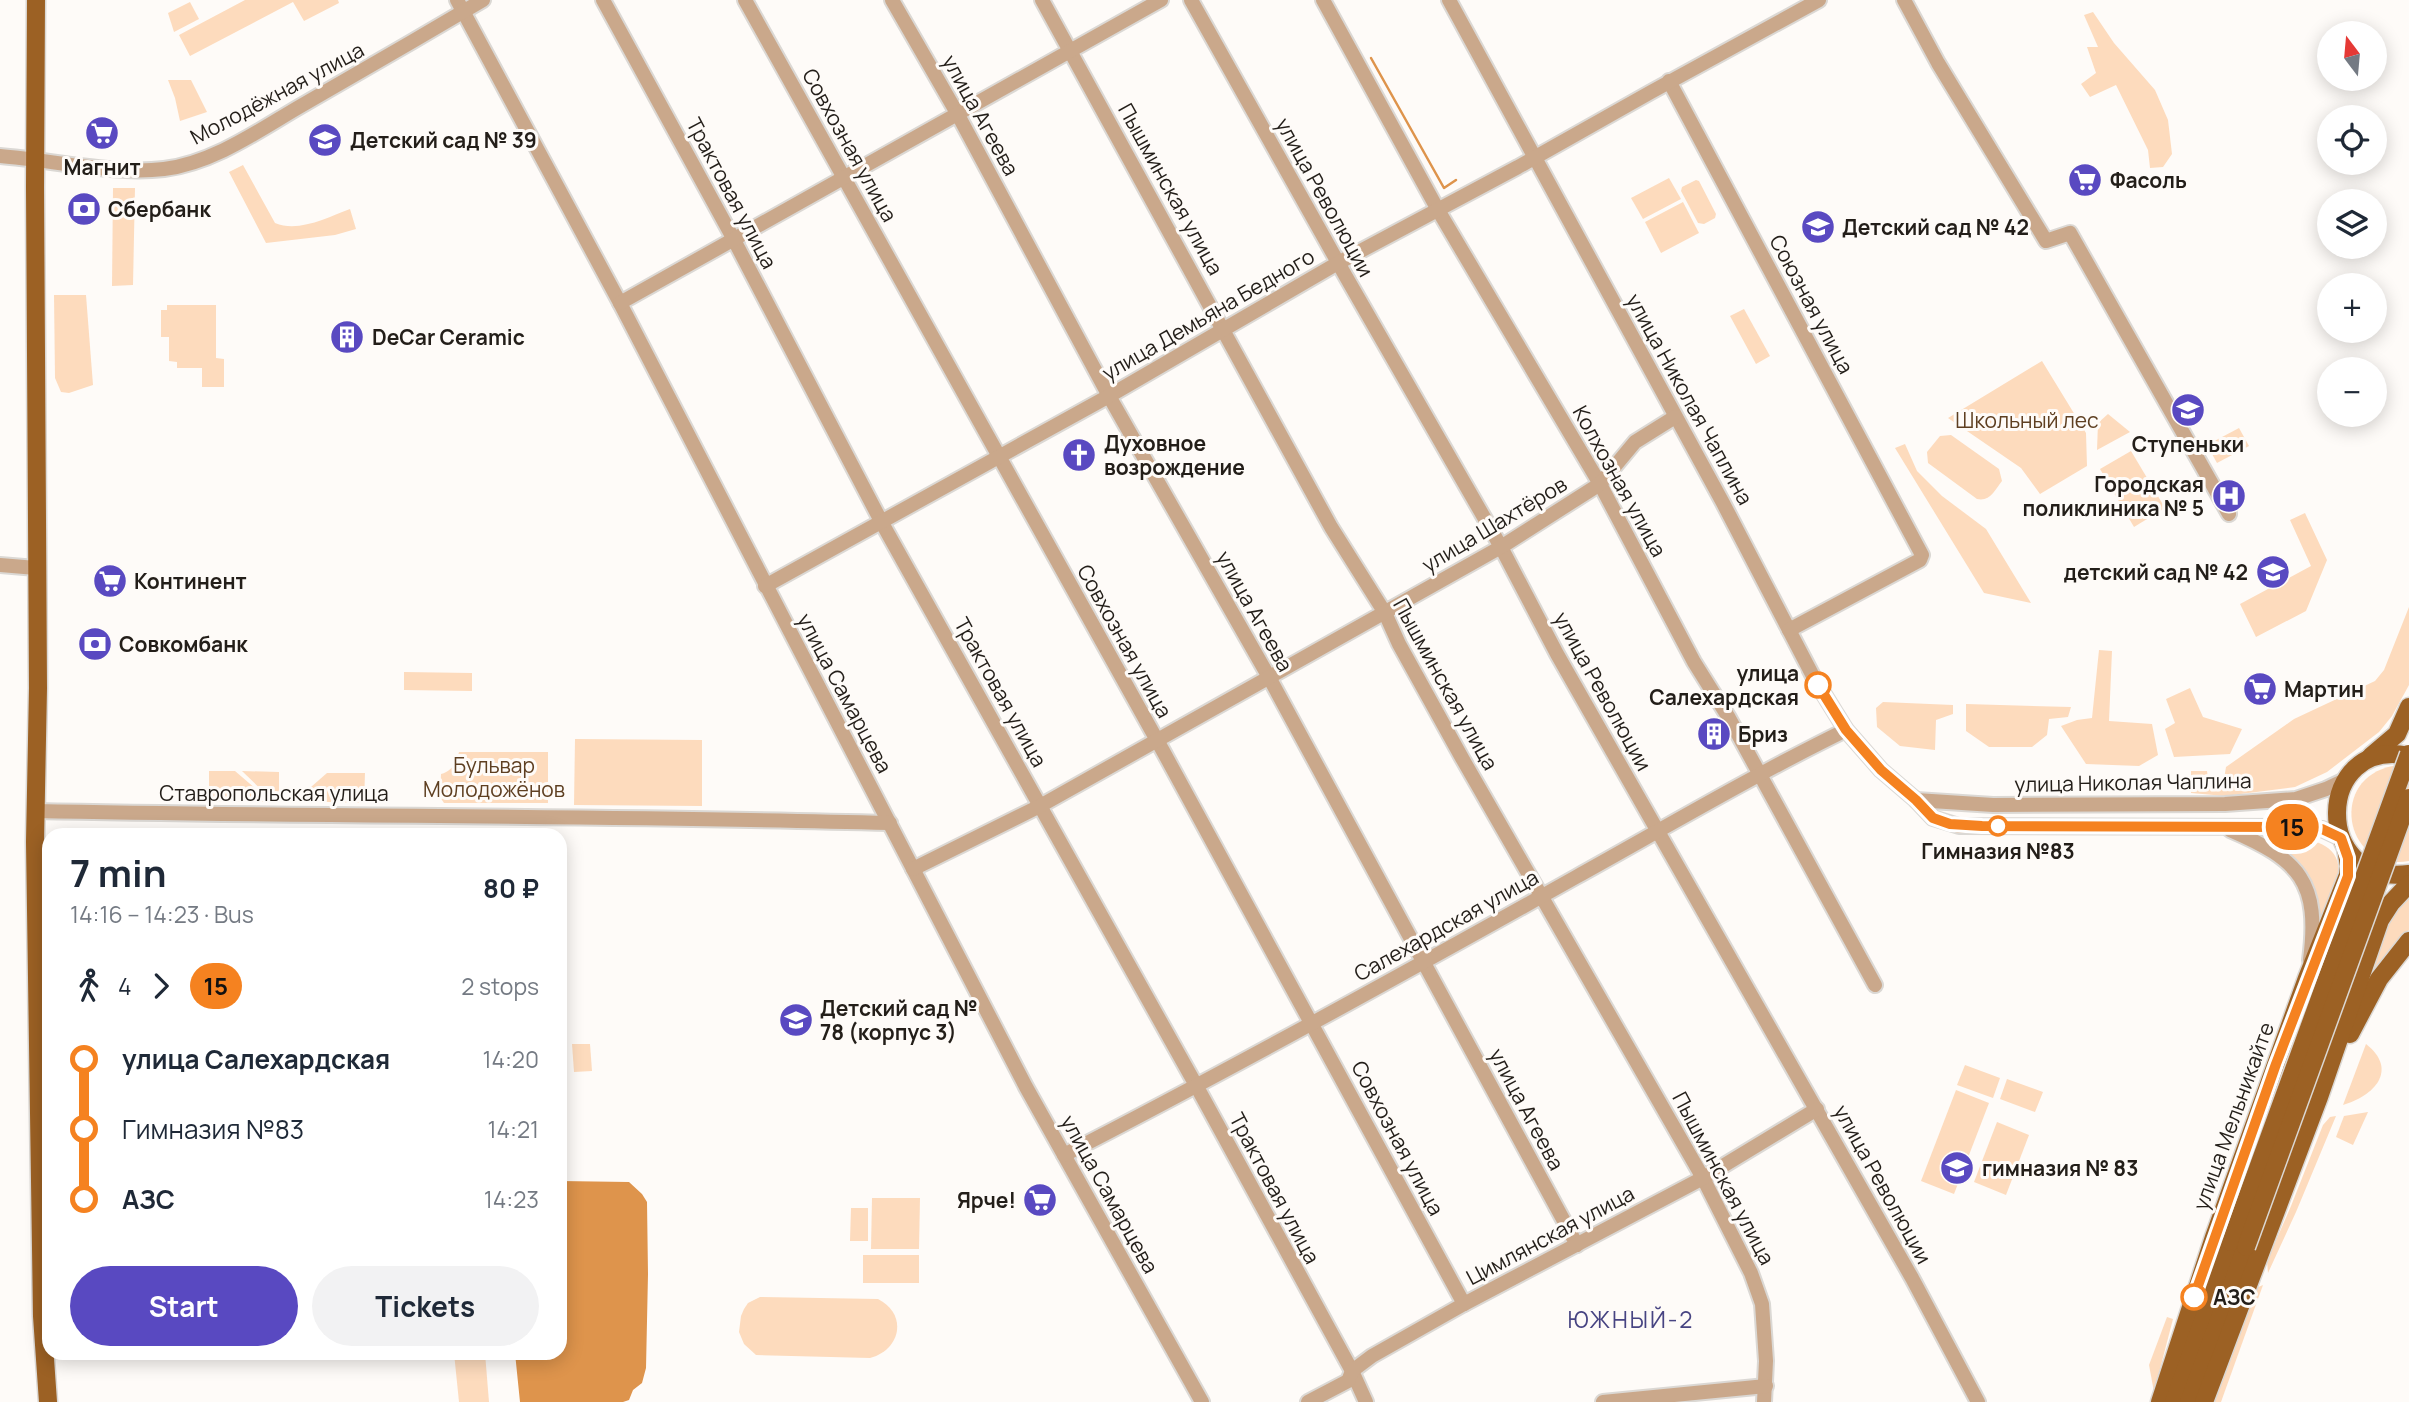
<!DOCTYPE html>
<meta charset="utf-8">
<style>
:root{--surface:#fff;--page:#f2f2f3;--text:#1f2937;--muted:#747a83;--accent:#5949c1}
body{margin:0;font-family:Manrope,sans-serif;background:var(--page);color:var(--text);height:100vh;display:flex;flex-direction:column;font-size:26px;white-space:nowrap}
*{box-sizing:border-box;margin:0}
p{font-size:23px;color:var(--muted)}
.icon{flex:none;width:38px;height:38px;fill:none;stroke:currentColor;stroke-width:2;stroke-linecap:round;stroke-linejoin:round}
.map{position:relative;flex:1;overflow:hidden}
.panel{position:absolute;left:42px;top:828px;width:525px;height:532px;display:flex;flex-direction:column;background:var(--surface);border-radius:21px;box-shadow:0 4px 18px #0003}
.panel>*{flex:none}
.badge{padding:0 14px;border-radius:23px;font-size:24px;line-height:46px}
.needle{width:46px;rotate:344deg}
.controls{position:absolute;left:2317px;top:21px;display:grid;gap:14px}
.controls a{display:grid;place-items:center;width:70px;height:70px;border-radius:50%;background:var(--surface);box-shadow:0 4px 18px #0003;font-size:35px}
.map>.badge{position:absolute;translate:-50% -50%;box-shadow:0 0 0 4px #fff}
.legs{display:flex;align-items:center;gap:10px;height:77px;padding:0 28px;font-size:23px}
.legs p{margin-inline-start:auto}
.head{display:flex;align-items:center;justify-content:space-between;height:119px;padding:0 28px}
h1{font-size:38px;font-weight:700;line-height:52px}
.cta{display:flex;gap:14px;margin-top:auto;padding:14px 28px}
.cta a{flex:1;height:80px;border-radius:42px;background:var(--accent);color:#fff;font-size:28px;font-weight:700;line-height:80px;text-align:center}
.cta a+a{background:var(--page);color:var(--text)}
ul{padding:0 28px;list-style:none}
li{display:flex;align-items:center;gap:24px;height:70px;font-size:26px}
li i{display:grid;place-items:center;width:10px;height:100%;margin:0 9px;background:currentColor}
li i::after{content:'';width:18px;height:18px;margin:-9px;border:5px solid;border-radius:50%;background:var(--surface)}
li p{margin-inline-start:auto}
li:first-child i{background:linear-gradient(#0000 50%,currentColor 0)}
li:last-child i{background:linear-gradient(currentColor 50%,#0000 0)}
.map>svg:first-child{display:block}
</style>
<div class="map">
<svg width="2409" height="1402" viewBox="0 0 2409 1402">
<rect width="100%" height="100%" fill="#fefbf8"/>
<g fill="#fddbbd">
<path d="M245 0H338L339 3 304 21 293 2 190 56 179 35Z"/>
<path d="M190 2 199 19 174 32 168 13Z"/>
<path d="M2093 12 2114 43 2155 90 2168 120 2172 154 2163 167 2150 168 2148 150 2116 85 2090 97 2081 84 2096 73 2087 47H2098L2084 15Z"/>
<path d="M168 80H191L207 112 180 121 175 98Z"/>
<path d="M243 165 275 223C299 233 328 217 350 209L356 229 335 235 266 243 229 172Z"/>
<path d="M1669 178 1681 199 1643 219 1631 198Z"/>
<path d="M1696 180 1699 181 1716 214 1715 218 1704 224 1698 223 1681 191 1682 187Z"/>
<path d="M113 188H135L133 285 112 286Z"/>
<path d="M1683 202 1699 233 1661 253 1645 222Z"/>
<path d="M54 295H86L93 385 69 393 61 392 55 378Z"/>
<path d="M167 305H216V358L224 359V387H202V368H177V362L169 361V337H161V310H167Z"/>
<path d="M1744 309 1770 356 1756 364 1730 316Z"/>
<path d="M2042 361 2086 433 2087 466 2040 494 2021 468 1948 418Z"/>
<path d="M2108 414 2130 432 2097 450 2098 423Z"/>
<path d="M2239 428 2249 446 2217 463 2207 445Z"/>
<path d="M1951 435 1999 469 2002 481C1995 490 1990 502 1977 499L1928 463 1927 452 1940 436Z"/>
<path d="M1905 444 1917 471 1942 496 1986 529 2031 603 1984 593 1895 448Z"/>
<path d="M2131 451 2165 508 2134 527 2100 469Z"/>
<path d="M2305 513 2327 560 2306 611 2256 637 2240 604 2311 566 2290 520Z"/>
<path d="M2409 607V685L2392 716 2379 732 2327 772 2295 787 2225 796 2191 793V771H2207L2208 779H2224L2226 767 2294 719 2375 681 2384 670Z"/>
<path d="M2099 650 2112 651 2109 721 2152 724 2158 755 2139 766 2086 764 2061 726 2077 720 2092 718Z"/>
<path d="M404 672 472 673V691L404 690Z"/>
<path d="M2190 688 2203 717 2242 729 2230 754 2174 757 2165 729 2175 723 2166 699Z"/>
<path d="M1883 702 1953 705V714L1936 720 1935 750 1900 746 1877 727 1876 708Z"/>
<path d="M1966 704 2071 707 2068 717 2049 719 2047 735 2032 747H1989L1966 731Z"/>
<path d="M575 739 702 740V806L574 805Z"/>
<path d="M459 752H548V803H444L440 797 441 774C453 771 456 762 459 752Z"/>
<path d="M2399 765 2409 766V861C2343 873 2326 773 2399 765Z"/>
<path d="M209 771H235L271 802H216L209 796Z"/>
<path d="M242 771 279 772V802H274Z"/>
<path d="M327 773H365L364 803 295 801Z"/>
<path d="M2263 838C2292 837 2346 834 2338 880 2335 895 2325 912 2319 927L2298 864 2286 852Z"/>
<path d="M2409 895V930L2398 941 2369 983 2367 978C2379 948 2387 919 2409 895Z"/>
<path d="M572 1044H590L592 1071 574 1072Z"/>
<path d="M2366 1044C2399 1070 2374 1096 2343 1105Z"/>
<path d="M1965 1065 2000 1078 1993 1098 1957 1085Z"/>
<path d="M2007 1079 2043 1092 2035 1112 2000 1099Z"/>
<path d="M1956 1090 1989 1103 1954 1194 1921 1181Z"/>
<path d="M2368 1112 2353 1145 2336 1137 2344 1116Z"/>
<path d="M2336 1116 2296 1212 2268 1273 2267 1261 2291 1206 2323 1125 2330 1117Z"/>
<path d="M1997 1122 2029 1135 2006 1195 1974 1182Z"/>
<path d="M872 1198H920L919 1249H871Z"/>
<path d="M851 1208H868V1241H850Z"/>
<rect x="863" y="1255" width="56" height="28"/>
<path d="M2263 1285 2221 1402H2209L2256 1288Z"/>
<path d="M760 1297 878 1299C908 1314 901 1350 870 1358L756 1355 744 1344 739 1332 741 1316 744 1309 748 1303Z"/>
<path d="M2167 1317 2173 1319 2154 1392 2149 1365Z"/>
<path d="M454 1353H485L489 1402H459Z"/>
</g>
<path fill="#de944c" d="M560 1181 629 1182 642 1194 647 1202 648 1274 646 1368 642 1383 633 1390 629 1400 623 1402H520L515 1353H560Z"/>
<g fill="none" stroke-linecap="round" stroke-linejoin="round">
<path stroke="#de944c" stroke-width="2.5" d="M1371 58 1444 188 1456 180"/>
<g stroke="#dbd8d4" stroke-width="18">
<g id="minor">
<path d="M457 0 620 303 1026 1087 1202 1402"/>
<path d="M603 0 733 238 882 523 1197 1087 1352 1371 1366 1402"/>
<path d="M745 0 1163 751 1464 1304"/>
<path d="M892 0 957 113 1109 396 1270 679 1577 1245"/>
<path d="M1042 0 1331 527 1385 613 1399 644 1462 758 1703 1178 1751 1273 1762 1304 1766 1361 1764 1402"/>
<path d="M1191 0 1345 275 1501 547 1557 654 1912 1278 1978 1402"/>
<path d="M1323 0 1438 210 1600 484 1694 662 1729 718 1875 985"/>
<path d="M1449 0 1723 503 1815 680 1846 730 1881 770 1916 800 1933 818 1959 826 2299 827 2322 829 2341 838"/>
<path d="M1904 0 1938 63 2046 241 2070 233 2229 514"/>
<path d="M1669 81 1922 555 1920 560 1789 630"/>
<path d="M0 156C51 160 114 175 164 169 213 163 258 131 299 107 360 72 422 36 483 0"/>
<path d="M620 303 1161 0"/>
<path d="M0 565 36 568"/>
<path d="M765 586 1109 396 1338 263 1518 167 1651 92 1819 0"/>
<path d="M1916 800 1993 805 2225 804 2296 799 2326 789 2347 779"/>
<path d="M36 811C321 817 605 815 890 823"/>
<path d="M2230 830C2300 860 2320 882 2310 960"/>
<path d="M913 869 1040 806 1501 547 1600 484 1635 442 1675 417"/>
<path d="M1064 1155C1237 1066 1407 972 1576 877 1666 827 1754 775 1846 730"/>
<path d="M1308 1402 1348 1381 1352 1371 1372 1356 1464 1304 1703 1178 1817 1109"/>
<path d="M1603 1402 1766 1386"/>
</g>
</g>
<g stroke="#dbd8d4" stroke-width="21">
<g id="major">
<path d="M36 0 35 187 38 688 35 842 42 1316 48 1402"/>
<path d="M2371 756 2397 734 2409 707"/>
<path d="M2409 756C2315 736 2311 887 2409 874"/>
<path d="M2350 1034 2379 979 2409 941"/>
<path d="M2160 1402 2214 1237 2307 978 2348 875 2349 866 2346 848"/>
<path d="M2174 1402 2231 1242"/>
<path d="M2189 1402 2246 1247"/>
<path d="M2204 1402 2319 1097 2380 920 2391 903 2409 884"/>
</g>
</g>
<use href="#minor" stroke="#caa88b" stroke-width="14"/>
<use href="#major" stroke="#9c6124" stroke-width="18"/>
<g stroke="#dbd8d4" stroke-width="21" stroke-linecap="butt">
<g id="major-bridge">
<path d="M2231 1242 2409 754"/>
<path d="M2246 1247 2409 798"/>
</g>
</g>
<use href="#major-bridge" stroke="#9c6124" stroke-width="18"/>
</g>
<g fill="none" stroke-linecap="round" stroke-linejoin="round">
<g stroke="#fff" stroke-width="16">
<path id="line-1" d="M1818 685 1846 730 1881 770 1916 800 1933 818 1950 824 1982 826 2298 827 2322 829 2341 838 2348 858V876L2276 1064 2194 1297"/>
</g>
<use href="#line-1" stroke="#f58220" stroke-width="10"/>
</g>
<defs>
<g id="supermarket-disc" transform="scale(1.75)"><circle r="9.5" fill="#5949c1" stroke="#fefbf8"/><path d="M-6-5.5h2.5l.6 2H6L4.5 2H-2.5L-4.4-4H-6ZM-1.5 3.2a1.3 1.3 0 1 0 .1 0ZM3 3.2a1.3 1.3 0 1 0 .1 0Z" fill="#fff"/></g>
<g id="school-disc" transform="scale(1.75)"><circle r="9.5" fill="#5949c1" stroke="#fefbf8"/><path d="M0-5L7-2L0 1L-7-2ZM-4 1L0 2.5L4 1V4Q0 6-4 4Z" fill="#fff"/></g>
<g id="bank-disc" transform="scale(1.75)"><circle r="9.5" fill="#5949c1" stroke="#fefbf8"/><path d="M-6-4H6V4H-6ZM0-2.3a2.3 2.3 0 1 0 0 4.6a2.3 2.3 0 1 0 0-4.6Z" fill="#fff"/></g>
<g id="building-disc" transform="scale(1.75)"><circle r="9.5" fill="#5949c1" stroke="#fefbf8"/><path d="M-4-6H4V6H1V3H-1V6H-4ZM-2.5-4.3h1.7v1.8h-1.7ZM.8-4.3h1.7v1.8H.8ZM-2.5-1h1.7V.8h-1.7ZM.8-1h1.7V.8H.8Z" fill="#fff"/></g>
<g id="church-disc" transform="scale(1.75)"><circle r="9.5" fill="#5949c1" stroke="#fefbf8"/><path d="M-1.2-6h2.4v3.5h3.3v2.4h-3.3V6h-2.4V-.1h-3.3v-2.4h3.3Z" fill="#fff"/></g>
<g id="hospital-disc" transform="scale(1.75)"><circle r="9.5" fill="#5949c1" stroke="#fefbf8"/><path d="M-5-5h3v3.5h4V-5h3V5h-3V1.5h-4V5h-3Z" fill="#fff"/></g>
</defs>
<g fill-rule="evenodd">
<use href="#supermarket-disc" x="102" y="133"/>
<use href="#school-disc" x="325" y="140"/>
<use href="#supermarket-disc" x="2085" y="180"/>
<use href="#bank-disc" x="84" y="209"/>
<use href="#school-disc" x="1818" y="227"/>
<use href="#building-disc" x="347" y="337"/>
<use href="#school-disc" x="2188" y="410"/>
<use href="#church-disc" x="1079" y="455"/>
<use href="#hospital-disc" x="2229" y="496"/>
<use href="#school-disc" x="2273" y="572"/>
<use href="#supermarket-disc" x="110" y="581"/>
<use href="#bank-disc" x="95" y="644"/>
<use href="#supermarket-disc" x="2260" y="689"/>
<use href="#building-disc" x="1714" y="734"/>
<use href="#school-disc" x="796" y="1020"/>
<use href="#school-disc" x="1957" y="1168"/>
<use href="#supermarket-disc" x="1040" y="1200"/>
</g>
<g fill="#fff" stroke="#f58220" stroke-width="3.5">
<circle cx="1818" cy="685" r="12"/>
<circle cx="1998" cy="826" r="9"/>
<circle cx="2194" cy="1297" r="12"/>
</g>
<g text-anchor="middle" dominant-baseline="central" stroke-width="6" stroke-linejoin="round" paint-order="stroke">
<g font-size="21" fill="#231e19" stroke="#fefbf8">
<text transform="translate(277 93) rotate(-28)">Молодёжная улица</text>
<text transform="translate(981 115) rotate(61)">улица Агеева</text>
<text transform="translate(850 145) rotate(61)">Совхозная улица</text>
<text transform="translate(1171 189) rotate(61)">Пышминская улица</text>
<text transform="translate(732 193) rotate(62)">Трактовая улица</text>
<text transform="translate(1325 197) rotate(61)">улица Революции</text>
<text transform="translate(1812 304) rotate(62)">Союзная улица</text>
<text transform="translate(1208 314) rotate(-30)">улица Демьяна Бедного</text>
<text transform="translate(1690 399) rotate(61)">улица Николая Чаплина</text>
<text transform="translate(1620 481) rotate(61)">Колхозная улица</text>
<text transform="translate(1494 524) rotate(-31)">улица Шахтёров</text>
<text transform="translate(1255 611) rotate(61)">улица Агеева</text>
<text transform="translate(1125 641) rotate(61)">Совхозная улица</text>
<text transform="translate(1446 684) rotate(61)">Пышминская улица</text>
<text transform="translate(1603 691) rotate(61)">улица Революции</text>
<text transform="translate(1001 692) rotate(61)">Трактовая улица</text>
<text transform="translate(845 693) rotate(62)">улица Самарцева</text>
<text transform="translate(2133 782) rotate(-1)">улица Николая Чаплина</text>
<text x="274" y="793">Ставропольская улица</text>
<text transform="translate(1446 925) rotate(-29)">Салехардская улица</text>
<text transform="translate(1527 1109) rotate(62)">улица Агеева</text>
<text transform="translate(2233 1116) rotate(-70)">улица Мельникайте</text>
<text transform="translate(1398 1138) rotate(62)">Совхозная улица</text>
<text transform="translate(1724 1178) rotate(62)">Пышминская улица</text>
<text transform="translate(1883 1184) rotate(61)">улица Революции</text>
<text transform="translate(1275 1188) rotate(62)">Трактовая улица</text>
<text transform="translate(1110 1194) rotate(61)">улица Самарцева</text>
<text transform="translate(1550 1235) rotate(-28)">Цимлянская улица</text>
</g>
<g font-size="21" font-weight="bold" fill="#231e19" stroke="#fefbf8" text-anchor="start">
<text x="350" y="140">Детский сад № 39</text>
<text x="102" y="167" text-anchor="middle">Магнит</text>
<text x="2110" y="180">Фасоль</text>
<text x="108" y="209">Сбербанк</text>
<text x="1842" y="227">Детский сад № 42</text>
<text x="372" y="337">DeCar Ceramic</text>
<text x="1104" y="443">Духовное<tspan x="1104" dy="24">возрождение</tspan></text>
<text x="2188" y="444" text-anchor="middle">Ступеньки</text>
<text x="2204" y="484" text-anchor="end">Городская<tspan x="2204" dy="24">поликлиника № 5</tspan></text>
<text x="2248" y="572" text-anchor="end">детский сад № 42</text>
<text x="134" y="581">Континент</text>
<text x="119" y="644">Совкомбанк</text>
<text x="2284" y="689">Мартин</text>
<text x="1738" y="734">Бриз</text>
<text x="820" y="1008">Детский сад №<tspan x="820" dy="24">78 (корпус 3)</tspan></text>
<text x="1982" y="1168">гимназия № 83</text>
<text x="1016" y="1200" text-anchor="end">Ярче!</text>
</g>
<g font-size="21" fill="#5e3f21" stroke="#fefbf8">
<text x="2027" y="420">Школьный лес</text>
<text x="494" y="765">Бульвар<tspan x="494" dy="24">Молодожёнов</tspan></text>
</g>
<g font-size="21" font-weight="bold" fill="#231e19" stroke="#fefbf8" text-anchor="end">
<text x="1799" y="673">улица<tspan x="1799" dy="24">Салехардская</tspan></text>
<text x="1998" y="851" text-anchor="middle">Гимназия №83</text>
<text x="2213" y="1297" text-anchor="start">АЗС</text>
</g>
<g font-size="23" letter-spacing="2" fill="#474482" stroke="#fefbf8">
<text x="1631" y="1319">ЮЖНЫЙ-2</text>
</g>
</g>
</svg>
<div class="controls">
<a><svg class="needle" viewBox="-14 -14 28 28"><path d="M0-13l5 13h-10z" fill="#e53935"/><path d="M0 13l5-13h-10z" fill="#747a83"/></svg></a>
<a><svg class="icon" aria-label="locate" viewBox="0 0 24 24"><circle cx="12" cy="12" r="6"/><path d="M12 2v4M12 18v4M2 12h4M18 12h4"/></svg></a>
<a><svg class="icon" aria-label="layers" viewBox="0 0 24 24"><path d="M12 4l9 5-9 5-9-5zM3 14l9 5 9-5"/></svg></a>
<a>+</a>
<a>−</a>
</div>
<b class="badge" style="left:2292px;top:827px;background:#f58220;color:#111">15</b>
<section class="panel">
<div class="head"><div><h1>7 min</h1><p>14:16 – 14:23 · Bus</p></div><b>80 ₽</b></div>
<div class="legs"><svg class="icon" aria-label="walk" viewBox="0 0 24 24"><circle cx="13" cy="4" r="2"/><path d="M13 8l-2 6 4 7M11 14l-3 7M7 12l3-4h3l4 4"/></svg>4<svg class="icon" aria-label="forward" viewBox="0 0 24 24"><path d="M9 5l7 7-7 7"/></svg><b class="badge" style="background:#f58220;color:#111">15</b><p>2 stops</p></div>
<ul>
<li><i style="color:#f58220"></i><b>улица Салехардская</b><p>14:20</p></li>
<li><i style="color:#f58220"></i><span>Гимназия №83</span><p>14:21</p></li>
<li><i style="color:#f58220"></i><b>АЗС</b><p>14:23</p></li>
</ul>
<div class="cta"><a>Start</a><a>Tickets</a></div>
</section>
</div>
